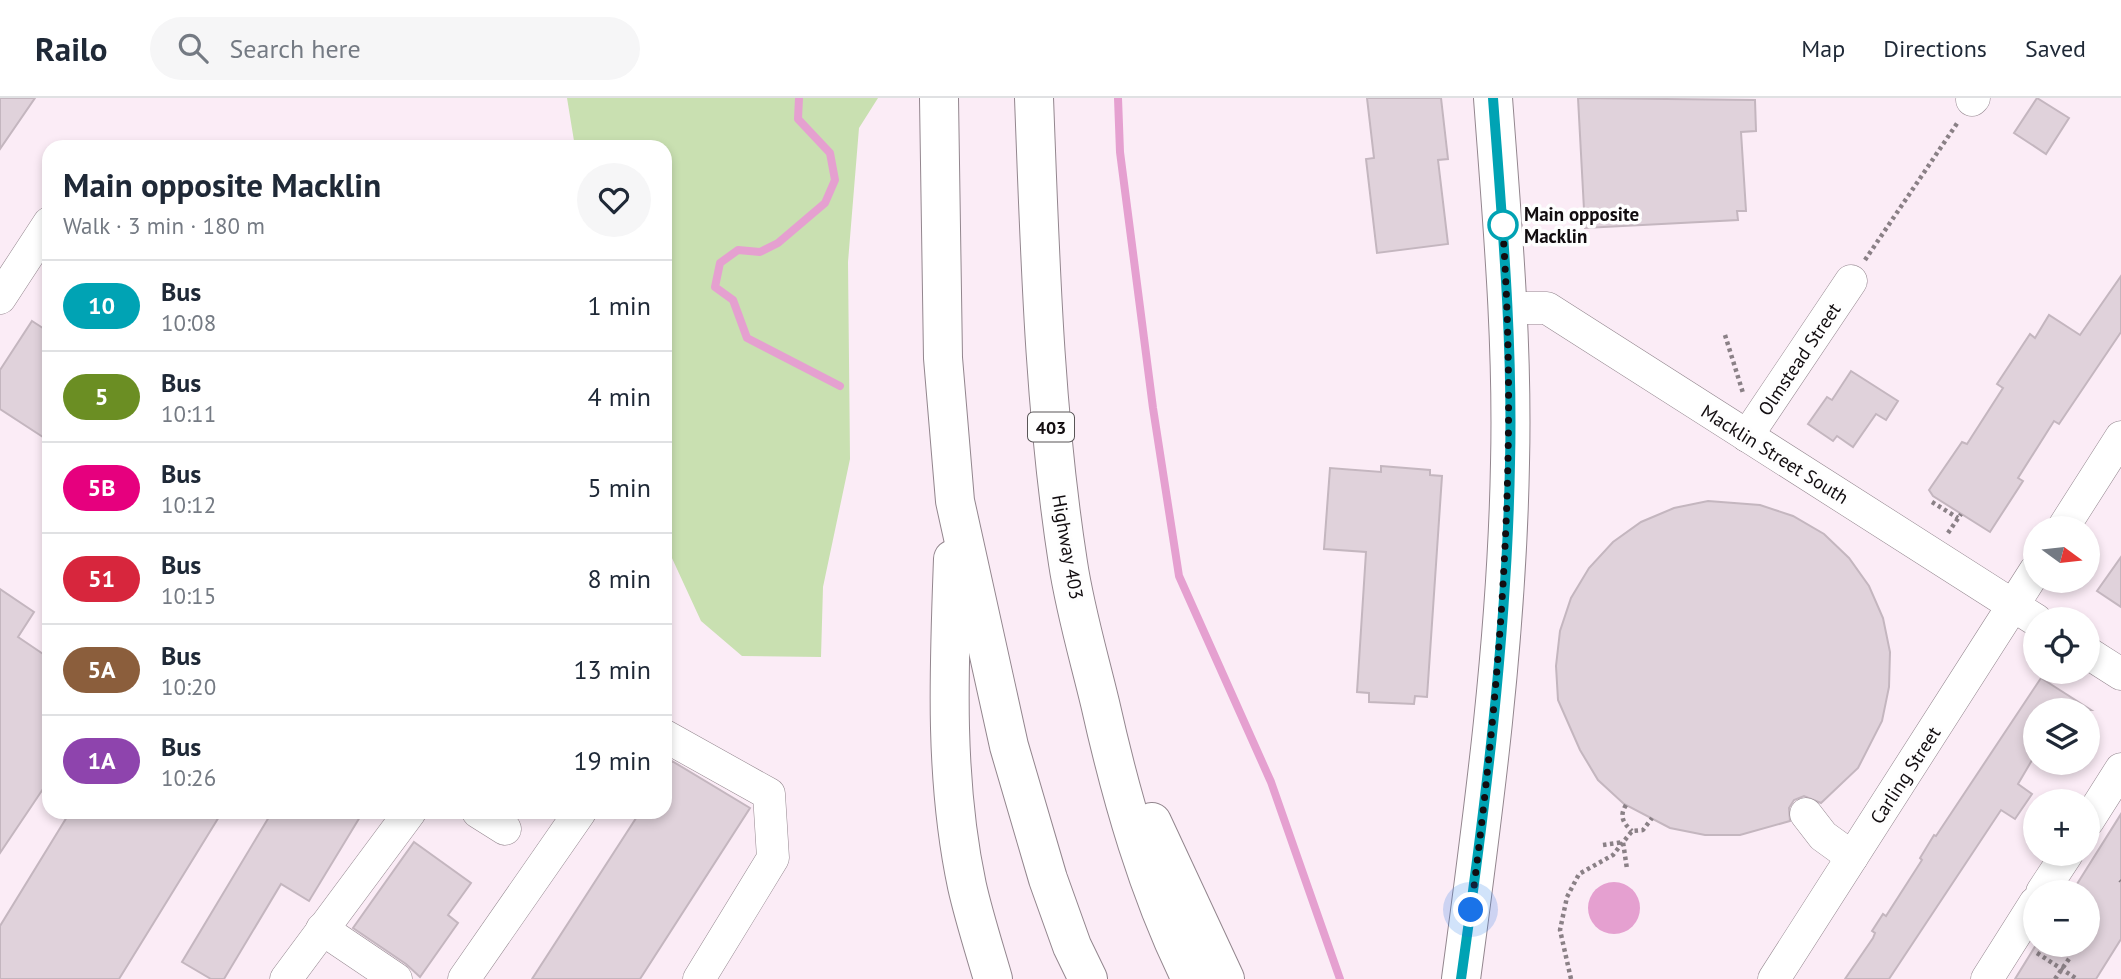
<!DOCTYPE html>
<meta charset="utf-8">
<style>
:root{--surface:#fff;--page:#f6f6f7;--text:#1f2937;--muted:#747a83;--line:#e0e1e3}
body{margin:0;font-family:"PT Sans",sans-serif;background:var(--page);color:var(--text);height:100vh;display:flex;flex-direction:column;font-size:26px;white-space:nowrap}
*{box-sizing:border-box;margin:0}
p{font-size:23px;color:var(--muted)}
.icon{flex:none;width:38px;height:38px;fill:none;stroke:currentColor;stroke-width:2;stroke-linecap:round;stroke-linejoin:round}
.map{position:relative;flex:1;overflow:hidden}
.details{position:absolute;left:42px;top:42px;width:630px;height:679px;display:flex;flex-direction:column;background:var(--surface);border-radius:21px;box-shadow:0 4px 10px #0003}
.details>*{flex:none}
.badge{padding:0 14px;border-radius:23px;font-size:24px;line-height:46px}
.needle{width:46px;rotate:105deg}
.fabs{position:absolute;left:2023px;top:418px;display:grid;gap:14px}
.fabs a{display:grid;place-items:center;width:77px;height:77px;border-radius:50%;background:var(--surface);box-shadow:0 4px 10px #0003;font-size:35px}
.you{position:absolute;width:35px;height:35px;margin:-18px;border:5px solid #fff;border-radius:50%;background:#1a73e8;box-shadow:0 0 0 10px #1a73e833}
.map>.badge{position:absolute;translate:-50% -50%;box-shadow:0 0 0 4px #fff}
.round{display:grid;place-items:center;flex:none;width:74px;height:74px;border-radius:37px;background:var(--page)}
.overview{display:flex;align-items:center;justify-content:space-between;height:119px;padding:0 21px}
h1{font-size:33px;font-weight:800;line-height:52px}
ul{padding:0;list-style:none}
li{display:flex;align-items:center;gap:21px;height:91px;padding:0 21px;border-top:2px solid var(--line)}
li div{flex:1}
li b{display:block;font-size:26px}
li em{font-style:normal}
li .badge{min-width:77px;font-weight:700;text-align:center}
header{display:flex;align-items:center;gap:42px;box-sizing:border-box;height:98px;padding:0 35px;background:var(--surface);border-bottom:2px solid var(--line)}
header strong{font-size:33px}
nav{display:flex;gap:38px;margin-inline-start:auto;font-size:24px}
.search{width:490px;height:63px;background:var(--page);display:flex;align-items:center;gap:18px;box-sizing:border-box;padding:0 24px;border-radius:38px;color:var(--muted);font-size:26px}
.map>svg:first-child{display:block}
</style>
<header>
<strong>Railo</strong>
<div class="search"><svg class="icon" aria-label="search" viewBox="0 0 24 24"><circle cx="10" cy="10" r="6"/><path d="M15 15l6 6"/></svg>Search here</div>
<nav><a>Map</a><a>Directions</a><a>Saved</a></nav>
</header>
<div class="map">
<svg width="2121" height="881" viewBox="0 0 2121 881">
<rect width="100%" height="100%" fill="#fbecf6"/>
<path fill="#c9e0b1" d="M567 0H878L859 30 848 164 850 361 823 489 821 559 742 558 701 523 665 445V49H575Z"/>
<circle fill="#e5a0d0" cx="1614" cy="810" r="26"/>
<g fill="none" stroke-linecap="round" stroke-linejoin="round">
<g stroke="#e5a0d0" stroke-width="8">
<path d="M799 0 798 21 830 55 835 82 825 105 778 145 760 154 738 152 720 165 715 189 733 202 747 240 840 288"/>
<path d="M1118 0 1120 54 1153 310 1179 478 1271 684 1340 881"/>
</g>
</g>
<g fill="#e0d2db" stroke="#c4b6bf" stroke-width="2">
<path d="M0 0H35L0 51Z"/>
<path d="M1367 0H1441L1448 61 1438 62 1448 146 1377 155 1366 61 1374 60Z"/>
<path d="M1578 0 1755 2 1756 33 1741 34 1746 113H1737L1738 122 1585 130Z"/>
<path d="M2037 0 2069 20 2046 56 2014 35Z"/>
<path d="M2121 178V234L2059 326 2054 323 2018 380 2023 383 1990 434 1933 398 1929 392 1962 344 1967 346 2003 290 1997 286 2030 236 2035 240 2049 217 2080 237Z"/>
<path d="M32 223 49 234V343L0 311V272Z"/>
<path d="M1851 273 1898 303 1886 322 1876 316 1853 349 1837 338 1833 343 1808 326 1827 299 1832 302Z"/>
<path d="M1381 368 1430 372V377L1442 378 1427 599 1415 598 1414 606 1369 604V595L1357 594 1366 454 1324 451 1330 370 1381 374Z"/>
<path d="M1708 403 1760 407 1793 418 1824 436 1849 460 1869 488 1883 520 1890 554 1889 589 1882 623 1858 670 1821 705 1804 698 1794 702 1789 710 1790 723 1740 737H1705L1670 730 1624 706 1598 682 1580 652 1558 602 1556 568 1560 533 1571 500 1589 470 1613 444 1641 424 1674 410Z"/>
<path d="M2121 459V509L2097 493Z"/>
<path d="M0 491 34 514 18 539 49 560V682L0 755Z"/>
<path d="M2041 580 2091 612H2035V657L2018 686 2032 696 2015 721 2001 712 1889 881H1845L1873 840 1875 835 1872 833 1883 816 1886 818 1922 762 1920 760 1934 737 1936 738Z"/>
<path d="M672 663 750 710 640 881H532L640 714H665V675Z"/>
<path d="M70 714H222L119 881H0V828Z"/>
<path d="M272 714H363L309 803 281 786 224 881H211L182 864Z"/>
<path d="M2121 716V841L2096 881H2015L2036 847H2088V794H2072Z"/>
<path d="M414 744 471 785 448 817 458 825 420 879 406 866 353 830Z"/>
</g>
<g fill="none" stroke-linecap="round" stroke-linejoin="round">
<g stroke="#93868e" stroke-width="33">
<g id="minor">
<path d="M1972 2 1974 0"/>
<path d="M0 200 49 125"/>
<path d="M1508 210H1547L2036 522"/>
<path d="M1747 338 1851 183"/>
<path d="M2063 430 2121 339"/>
<path d="M2088 555 2121 576"/>
<path d="M665 638 769 696 773 760 699 881"/>
<path d="M478 714 505 731"/>
<path d="M1806 716 1823 738 1852 759"/>
<path d="M2088 723 2121 671"/>
<path d="M2042 794 2067 756"/>
<path d="M322 831 396 881"/>
<path d="M286 881 410 714"/>
<path d="M464 881 580 714"/>
<path d="M1774 881 2035 473"/>
<path d="M1987 881 2035 805"/>
</g>
</g>
<g stroke="#93868e" stroke-width="40">
<path id="major" d="M1461 881C1484 710 1507 538 1510 365 1513 243 1502 122 1493 0"/>
</g>
<g stroke="#93868e" stroke-width="40">
<g id="highway">
<path d="M939 0 943 260 955 403 1009 648 1048 781 1072 848 1088 881"/>
<path d="M1034 0C1040 156 1044 311 1068 465 1075 512 1089 559 1100 605 1121 699 1148 794 1191 881"/>
<path d="M953 461C949 570 944 680 967 788 974 819 984 850 993 881"/>
<path d="M1152 724 1225 881"/>
</g>
</g>
<g stroke="#8a8086" stroke-width="4.5" stroke-dasharray="3.5 3.5" stroke-linecap="butt">
<path d="M1865 162 1958 24"/>
<path d="M1725 237 1743 295"/>
<path d="M1932 404 1958 420"/>
<path d="M1948 435 1961 416"/>
<path d="M1626 707C1619 718 1623 725 1632 733"/>
<path d="M1603 747 1623 744 1627 771"/>
<path d="M2120 782 2121 783"/>
<path d="M2037 855 2077 881"/>
<path d="M1571 881 1560 832 1567 799 1579 776 1613 757 1632 733 1643 732 1652 720"/>
<path d="M2055 881 2071 858"/>
</g>
<use href="#minor" stroke="#fff" stroke-width="32"/>
<use href="#major" stroke="#fff" stroke-width="38"/>
<use href="#highway" stroke="#fff" stroke-width="38"/>
</g>
<g fill="none" stroke-linecap="round" stroke-linejoin="round">
<g stroke="#fff" stroke-width="16">
<path id="line" d="M1461 881C1485 710 1507 538 1510 365 1513 243 1502 122 1493 0"/>
</g>
<use href="#line" stroke="#00a3b4" stroke-width="10"/>
<path stroke="#120d10" stroke-width="7" stroke-dasharray="0 12.6" d="M1471 812C1501 581 1519 352 1502 120L1503 127"/>
</g>
<circle fill="#fff" stroke="#00a3b4" stroke-width="3.5" cx="1503" cy="127" r="14"/>
<g text-anchor="middle" dominant-baseline="central" stroke-width="7" stroke-linejoin="round" paint-order="stroke">
<rect fill="#fefefe" stroke="#595557" stroke-width="2" x="1028" y="314.5" width="46" height="29" rx="5"/>
<g font-size="18" font-weight="bold" fill="#120d10">
<text x="1051" y="329">403</text>
</g>
<g font-size="19" font-weight="bold" fill="#120d10" stroke="#fefefe" text-anchor="start">
<text x="1524" y="116">Main opposite<tspan x="1524" dy="22">Macklin</tspan></text>
</g>
<g font-size="19" fill="#120d10" stroke="#fefefe">
<text transform="translate(1799 261) rotate(-56)">Olmstead Street</text>
<text transform="translate(1775 356) rotate(32)">Macklin Street South</text>
<text transform="translate(1068 449) rotate(80)">Highway 403</text>
<text transform="translate(1905 677) rotate(-57)">Carling Street</text>
</g>
</g>
</svg>
<div class="fabs">
<a><svg class="needle" viewBox="-14 -14 28 28"><path d="M0-13l5 13h-10z" fill="#e53935"/><path d="M0 13l5-13h-10z" fill="#747a83"/></svg></a>
<a><svg class="icon" aria-label="locate" viewBox="0 0 24 24"><circle cx="12" cy="12" r="6"/><path d="M12 2v4M12 18v4M2 12h4M18 12h4"/></svg></a>
<a><svg class="icon" aria-label="layers" viewBox="0 0 24 24"><path d="M12 4l9 5-9 5-9-5zM3 14l9 5 9-5"/></svg></a>
<a>+</a>
<a>−</a>
</div>
<div class="you" style="left:1471px;top:812px"></div>
<section class="details">
<div class="overview"><div><h1>Main opposite Macklin</h1><p>Walk · 3 min · 180 m</p></div><a class="round"><svg class="icon" aria-label="heart" viewBox="0 0 24 24"><path d="M12 20l-8-8c-3-5 5-10 8-4 3-6 11-1 8 4z"/></svg></a></div>
<ul>
<li><span class="badge" style="background:#00a3b4;color:#fff">10</span><div><b>Bus</b><p>10:08</p></div><em>1 min</em></li>
<li><span class="badge" style="background:#6b8e23;color:#fff">5</span><div><b>Bus</b><p>10:11</p></div><em>4 min</em></li>
<li><span class="badge" style="background:#e6007e;color:#fff">5B</span><div><b>Bus</b><p>10:12</p></div><em>5 min</em></li>
<li><span class="badge" style="background:#d7263d;color:#fff">51</span><div><b>Bus</b><p>10:15</p></div><em>8 min</em></li>
<li><span class="badge" style="background:#8b5e3c;color:#fff">5A</span><div><b>Bus</b><p>10:20</p></div><em>13 min</em></li>
<li><span class="badge" style="background:#8e44ad;color:#fff">1A</span><div><b>Bus</b><p>10:26</p></div><em>19 min</em></li>
</ul>
</section>
</div>
